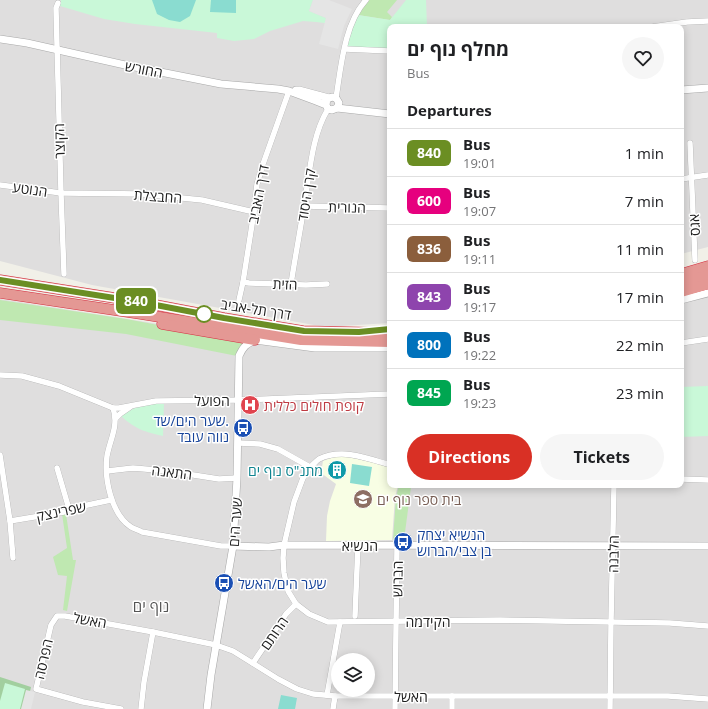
<!DOCTYPE html>
<meta charset="utf-8">
<style>
:root{--surface:#fff;--page:#f6f6f6;--text:#202124;--muted:#757577;--line:#e0e0e0;--accent:#d93025}
body{margin:0;font-family:"Open Sans","Noto Sans Hebrew",sans-serif;background:var(--page);color:var(--text);height:100vh;display:flex;flex-direction:column;font-size:15px;white-space:nowrap}
*{box-sizing:border-box;margin:0}
p{font-size:13px;color:var(--muted)}
.icon{flex:none;width:22px;height:22px;fill:none;stroke:currentColor;stroke-width:2;stroke-linecap:round;stroke-linejoin:round}
.map{position:relative;flex:1;overflow:hidden}
.panel{position:absolute;left:387px;top:24px;width:297px;height:464px;display:flex;flex-direction:column;background:var(--surface);border-radius:8px;box-shadow:0 2px 10px #0003}
.panel>*{flex:none}
.badge{padding:0 8px;border-radius:6px;font-size:14px;line-height:26px}
.controls{position:absolute;left:331px;top:653px;display:grid;gap:8px}
.controls a{display:grid;place-items:center;width:44px;height:44px;border-radius:50%;background:var(--surface);box-shadow:0 2px 10px #0003;font-size:20px}
.map>.badge{position:absolute;translate:-50% -50%;box-shadow:0 0 0 2px #fff}
h2{padding:0 20px;font-size:15px;line-height:36px}
.round{display:grid;place-items:center;flex:none;width:42px;height:42px;border-radius:21px;background:var(--page)}
.head{display:flex;align-items:center;justify-content:space-between;height:68px;padding:0 20px}
h1{font-size:19px;font-weight:700;line-height:30px}
.primary-button{display:flex;gap:8px;margin-top:auto;padding:8px 20px}
.primary-button a{flex:1;height:46px;border-radius:24px;background:var(--accent);color:#fff;font-size:16px;font-weight:700;line-height:46px;text-align:center}
.primary-button a+a{background:var(--page);color:var(--text)}
ul{padding:0;list-style:none}
li{display:flex;align-items:center;gap:12px;height:48px;padding:0 20px;border-top:1px solid var(--line)}
li div{flex:1}
li b{display:block;font-size:15px}
li em{font-style:normal}
li .badge{min-width:44px;font-weight:700;text-align:center}
.map>svg:first-child{display:block}
</style>
<div class="map">
<svg width="708" height="709" viewBox="0 0 708 709">
<rect width="100%" height="100%" fill="#f1f0e8"/>
<g fill="#dfdede" fill-rule="evenodd">
<path d="M0 0H708V247L681 254V27H390V323L325 327 92 285 0 261Z"/>
<path d="M708 293V709H0V299L178 327 390 348V485H681V300ZM338 660H368V690H338Z"/>
</g>
<path fill="#f8fee4" d="M343 456 390 466V485H398L395 497 392 540 326 541 327 516 330 501 336 484 321 473 323 461 334 457Z"/>
<g fill="#bfe8b1">
<path d="M369 0H397L387 12 392 17 390 20 358 15Z"/>
<path d="M0 300 126 319 245 341 237 356 126 334 0 320Z"/>
<path d="M399 485 411 487 404 540H393L396 497Z"/>
<path d="M62 514H66L73 560H76L67 611 63 610 67 576 58 575 53 557 67 548Z"/>
</g>
<path fill="#a2cf9f" d="M0 677 31 687 26 709H0Z"/>
<g fill="#c9f8d8">
<path d="M61 0H313L309 11 326 18 325 23 316 22 303 21 270 31 254 39 234 41 217 38V33L135 24 104 19 60 6Z"/>
<path d="M406 0H426L427 27H390V48L347 47 352 29 358 15 390 20Z"/>
<path d="M708 386V436L681 437V387Z"/>
<path d="M164 402 163 436C145 432 135 429 121 416 138 405 145 404 164 402Z"/>
<path d="M5 683 25 689 20 709H0V701Z"/>
</g>
<g fill="#8adcd0">
<path d="M152 0H196L190 16 180 22 169 20 157 14Z"/>
<path d="M211 0H236V13L210 12Z"/>
<path d="M352 464 372 467 369 486 350 483Z"/>
<path d="M281 695 297 698 295 709H278Z"/>
</g>
<g fill="#e5e5e5">
<path d="M313 0H329L352 9 344 26 338 49 319 44 326 18 309 11Z"/>
<path d="M26 690 35 692 31 709H21Z"/>
</g>
<g fill="none" stroke-linecap="round" stroke-linejoin="round">
<g stroke="#a8a8a8" stroke-width="6">
<g id="minor">
<path d="M58 3 56 8 61 193 64 274"/>
<path d="M652 27 687 22 708 21"/>
<path d="M345 49 390 51"/>
<path d="M336 98C341 67 344 24 366 0"/>
<path d="M690 143 695 260"/>
<path d="M681 179 708 175"/>
<path d="M0 185 61 193 142 194 202 200 254 212"/>
<path d="M304 206 390 208"/>
<path d="M243 282 249 283 306 285 327 284"/>
<path d="M291 284C295 258 300 232 304 206 310 174 311 137 328 109"/>
<path d="M239 300 243 282 254 212 257 184 263 164 289 91"/>
<path d="M681 343 708 339"/>
<path d="M0 375 22 376 59 386 113 408H119L156 401 239 400 390 394"/>
<path d="M113 408C119 426 110 439 107 456 104 478 111 514 131 527 134 529 139 530 142 532L221 546H233"/>
<path d="M116 418 120 414 130 407"/>
<path d="M238 443 260 444 278 449 310 467C313 465 316 461 319 459 342 448 367 458 390 465"/>
<path d="M0 455 10 521 13 558"/>
<path d="M310 467 303 478 294 502 284 545 283 558 284 573 288 591 296 604 309 614 328 622 500 620 670 623 708 626"/>
<path d="M57 468 69 509"/>
<path d="M107 471 133 468 168 471 219 479 237 478"/>
<path d="M681 479 708 480"/>
<path d="M10 521 64 512 69 509 111 500"/>
<path d="M355 616 358 545"/>
<path d="M253 663 286 614 296 604"/>
<path d="M327 695 340 622"/>
<path d="M121 709 83 702 36 689 51 625 57 616H65L153 632 216 645 233 651 278 679 297 689 313 694 335 696H668L708 699"/>
<path d="M141 709 144 682 153 632"/>
<path d="M333 709 335 696"/>
<path d="M395 709 397 545"/>
<path d="M452 709V696"/>
<path d="M610 709 611 622 614 485"/>
</g>
</g>
<g stroke="#a8a8a8" stroke-width="8">
<g id="tertiary">
<path d="M0 39 27 43 125 65 221 84 278 89 289 91 316 101 326 105 328 109 332 110 337 108 339 103 336 98 332 97 327 99 326 105"/>
<path d="M296 90H299L329 98"/>
<path d="M681 90 708 88"/>
<path d="M337 108 390 114"/>
<path d="M681 300 708 293"/>
<path d="M233 546 269 547 284 545 708 546"/>
<path d="M207 709 211 675 233 546 237 478 239 356C243 347 246 344 255 340L315 348H390"/>
</g>
</g>
<g stroke="#d52f41" stroke-width="11">
<g id="motorway">
<path d="M681 274 708 266"/>
<path d="M0 280 140 302 224 318 303 331 390 333"/>
<path d="M681 283 708 275"/>
<path d="M681 292 708 284"/>
<path d="M0 293 141 314 301 340 390 342"/>
<path d="M162 324 255 340"/>
</g>
</g>
<use href="#minor" stroke="#fff" stroke-width="5.5"/>
<use href="#tertiary" stroke="#fff" stroke-width="7"/>
<use href="#motorway" stroke="#e49894" stroke-width="10"/>
</g>
<g fill="none" stroke-linecap="round" stroke-linejoin="round">
<g stroke="#fff" stroke-width="9">
<path id="line" d="M0 280 140 302 224 318 304 331 359 332 390 329"/>
</g>
<use href="#line" stroke="#6b8e23" stroke-width="6"/>
</g>
<defs>
<g id="hospital-disc" transform="scale(1)"><circle r="9.5" fill="#e0444e" stroke="#fff"/><path d="M-5-5h3v3.5h4V-5h3V5h-3V1.5h-4V5h-3Z" fill="#fff"/></g>
<g id="bus-disc" transform="scale(1)"><circle r="9.5" fill="#1a4fb4" stroke="#fff"/><path d="M-5-6H5V4H4V6H2V4H-2V6H-4V4H-5ZM-3.5-4V0h7V-4ZM-3.5 1.2v1.5H-2V1.2ZM2 1.2v1.5H3.5V1.2Z" fill="#fff"/></g>
<g id="building-disc" transform="scale(1)"><circle r="9.5" fill="#0f9aa8" stroke="#fff"/><path d="M-4-6H4V6H1V3H-1V6H-4ZM-2.5-4.3h1.7v1.8h-1.7ZM.8-4.3h1.7v1.8H.8ZM-2.5-1h1.7V.8h-1.7ZM.8-1h1.7V.8H.8Z" fill="#fff"/></g>
<g id="school-disc" transform="scale(1)"><circle r="9.5" fill="#8d6e63" stroke="#fff"/><path d="M0-5L7-2L0 1L-7-2ZM-4 1L0 2.5L4 1V4Q0 6-4 4Z" fill="#fff"/></g>
</defs>
<g fill-rule="evenodd">
<use href="#hospital-disc" x="250" y="405"/>
<use href="#bus-disc" x="243" y="428"/>
<use href="#building-disc" x="337" y="470"/>
<use href="#school-disc" x="363" y="499"/>
<use href="#bus-disc" x="403" y="542"/>
<use href="#bus-disc" x="224" y="583"/>
</g>
<circle fill="#fff" stroke="#6b8e23" stroke-width="2" cx="204" cy="314" r="8"/>
<g text-anchor="middle" dominant-baseline="central" stroke-width="3" stroke-linejoin="round" paint-order="stroke">
<g font-size="14" fill="#212121" stroke="#fff">
<text transform="translate(144 69) rotate(11)">החורש</text>
<text transform="translate(59 141) rotate(-91)">הקוצר</text>
<text transform="translate(30 189) rotate(8)">הנוטע</text>
<text transform="translate(258 194) rotate(-79)">דרך האביב</text>
<text transform="translate(306 195) rotate(-81)">קרן היסוד</text>
<text transform="translate(158 196) rotate(4)">החבצלת</text>
<text transform="translate(347 207) rotate(1)">הנורית</text>
<text transform="translate(694 225) rotate(-93)">אגס</text>
<text transform="translate(285 284) rotate(2)">הזית</text>
<text transform="translate(256 309) rotate(9)">דרך תל-אביב</text>
<text x="212" y="400">הפועל</text>
<text transform="translate(172 472) rotate(7)">התאנה</text>
<text transform="translate(61 511) rotate(-12)">שפרינצק</text>
<text transform="translate(235 522) rotate(-86)">שער הים</text>
<text x="360" y="545">הנשיא</text>
<text transform="translate(613 554) rotate(-89)">הלבנה</text>
<text transform="translate(397 579) rotate(-89)">הברוש</text>
<text transform="translate(90 620) rotate(10)">האשל</text>
<text x="428" y="621">הקידמה</text>
<text transform="translate(274 633) rotate(-55)">הרותם</text>
<text transform="translate(43 659) rotate(-77)">הפרסה</text>
<text x="411" y="696">האשל</text>
</g>
<g font-size="14" fill="#be3a42" stroke="#fff" text-anchor="start">
<text x="264" y="405">קופת חולים כללית</text>
</g>
<g font-size="14" fill="#164399" stroke="#fff" text-anchor="start">
<text x="229" y="420" text-anchor="end">שער הים/שד.<tspan x="229" dy="16">נווה עובד</tspan></text>
<text x="417" y="534">הנשיא יצחק<tspan x="417" dy="16">בן צבי/הברוש</tspan></text>
<text x="238" y="583">שער הים/האשל</text>
</g>
<g font-size="14" fill="#0d838f" stroke="#fff" text-anchor="end">
<text x="323" y="470">מתנ"ס נוף ים</text>
</g>
<g font-size="14" fill="#785e54" stroke="#fff" text-anchor="start">
<text x="377" y="499">בית ספר נוף ים</text>
</g>
<g font-size="15" fill="#545454" stroke="#fff">
<text x="151" y="606">נוף ים</text>
</g>
</g>
</svg>
<div class="controls">
<a><svg class="icon" aria-label="layers" viewBox="0 0 24 24"><path d="M12 4l9 5-9 5-9-5zM3 14l9 5 9-5"/></svg></a>
</div>
<b class="badge" style="left:136px;top:301px;background:#6b8e23;color:#fff">840</b>
<section class="panel">
<div class="head"><div><h1>מחלף נוף ים</h1><p>Bus</p></div><a class="round"><svg class="icon" aria-label="heart" viewBox="0 0 24 24"><path d="M12 20l-8-8c-3-5 5-10 8-4 3-6 11-1 8 4z"/></svg></a></div>
<h2>Departures</h2>
<ul>
<li><span class="badge" style="background:#6b8e23;color:#fff">840</span><div><b>Bus</b><p>19:01</p></div><em>1 min</em></li>
<li><span class="badge" style="background:#e6007e;color:#fff">600</span><div><b>Bus</b><p>19:07</p></div><em>7 min</em></li>
<li><span class="badge" style="background:#8b5e3c;color:#fff">836</span><div><b>Bus</b><p>19:11</p></div><em>11 min</em></li>
<li><span class="badge" style="background:#8e44ad;color:#fff">843</span><div><b>Bus</b><p>19:17</p></div><em>17 min</em></li>
<li><span class="badge" style="background:#0072bc;color:#fff">800</span><div><b>Bus</b><p>19:22</p></div><em>22 min</em></li>
<li><span class="badge" style="background:#00a651;color:#fff">845</span><div><b>Bus</b><p>19:23</p></div><em>23 min</em></li>
</ul>
<div class="primary-button"><a>Directions</a><a>Tickets</a></div>
</section>
</div>
